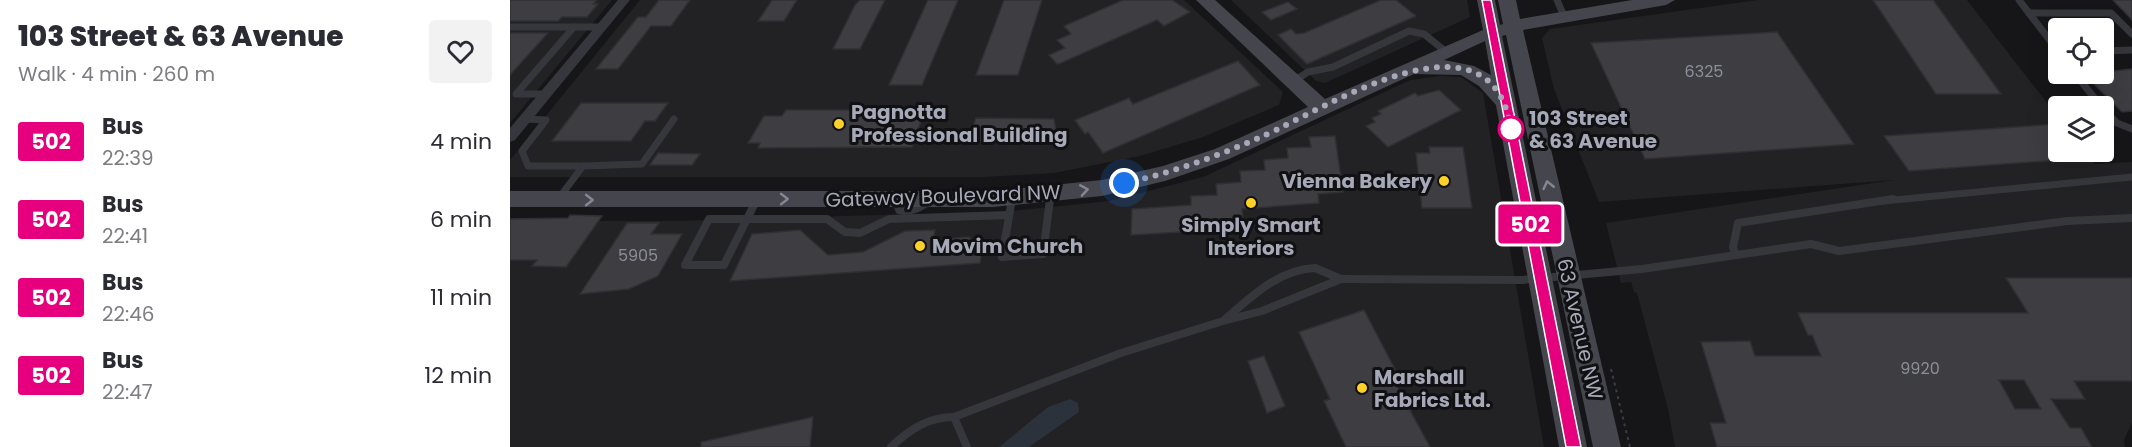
<!DOCTYPE html>
<meta charset="utf-8">
<style>
:root{--surface:#fff;--page:#f2f2f3;--text:#2b2b33;--muted:#7c7c81}
body{margin:0;font-family:Poppins,sans-serif;background:var(--page);color:var(--text);height:100vh;display:flex;flex-direction:column;font-size:22px;white-space:nowrap}
*{box-sizing:border-box;margin:0}
p{font-size:20px;color:var(--muted)}
.icon{flex:none;width:33px;height:33px;fill:none;stroke:currentColor;stroke-width:2;stroke-linecap:round;stroke-linejoin:round}
.map{position:relative;flex:1;overflow:hidden}
.sheet{display:flex;flex-direction:column;background:var(--surface);width:510px}
.sheet>*{flex:none}
.badge{padding:0 12px;border-radius:4px;font-size:21px;line-height:39px}
.controls{position:absolute;left:1538px;top:18px;display:grid;gap:12px}
.controls a{display:grid;place-items:center;width:66px;height:66px;border-radius:6px;background:var(--surface);box-shadow:0 6px 24px #0002;font-size:30px}
.you{position:absolute;width:30px;height:30px;margin:-15px;border:4px solid #fff;border-radius:50%;background:#1a73e8;box-shadow:0 0 0 9px #1a73e833}
.map>.badge{position:absolute;translate:-50% -50%;box-shadow:0 0 0 3px #fff}
.round{display:grid;place-items:center;flex:none;width:63px;height:63px;border-radius:6px;background:var(--page)}
.overview{display:flex;align-items:center;justify-content:space-between;height:102px;padding:0 18px}
h1{font-size:28px;font-weight:800;line-height:45px}
ul{padding:0;list-style:none}
li{display:flex;align-items:center;gap:18px;height:78px;padding:0 18px}
li div{flex:1}
li b{display:block;font-size:22px}
li em{font-style:normal}
li .badge{min-width:66px;font-weight:700;text-align:center}
main{display:flex;flex:1;min-height:0}
.map>svg:first-child{display:block}
</style>
<main>
<section class="sheet">
<div class="overview"><div><h1>103 Street &amp; 63 Avenue</h1><p>Walk · 4 min · 260 m</p></div><a class="round"><svg class="icon" aria-label="heart" viewBox="0 0 24 24"><path d="M12 20l-8-8c-3-5 5-10 8-4 3-6 11-1 8 4z"/></svg></a></div>
<ul>
<li><span class="badge" style="background:#e6007e;color:#fff">502</span><div><b>Bus</b><p>22:39</p></div><em>4 min</em></li>
<li><span class="badge" style="background:#e6007e;color:#fff">502</span><div><b>Bus</b><p>22:41</p></div><em>6 min</em></li>
<li><span class="badge" style="background:#e6007e;color:#fff">502</span><div><b>Bus</b><p>22:46</p></div><em>11 min</em></li>
<li><span class="badge" style="background:#e6007e;color:#fff">502</span><div><b>Bus</b><p>22:47</p></div><em>12 min</em></li>
</ul>
</section>
<div class="map">
<svg width="1622" height="447" viewBox="0 0 1622 447">
<rect width="100%" height="100%" fill="#161517"/>
<g fill="#222124">
<path d="M0 0H102L0 123Z"/>
<path d="M130 0H674L773 92 769 105 693 137 630 156 544 173 474 177H0V160Z"/>
<path d="M721 0H957L960 17 815 83 806 81Z"/>
<path d="M1248 0H1457L1548 117V152H1575L1585 164 1622 162V423L1614 440 1615 447H1165L1158 409 1127 293 1124 292 1121 282 1111 283 1096 223 1384 180 1089 202 1044 89 1032 38 1040 29Z"/>
<path d="M930 76 951 77 973 93 1034 447H0V221H168L502 211 599 201 693 177 900 80Z"/>
</g>
<path fill="#2b323c" d="M560 399 568 403 569 412 519 447H489L538 407Z"/>
<g fill="#3d3d42" stroke="#302f33" stroke-width="1.5" fill-rule="evenodd">
<path d="M0 0H87L83 4H88L77 17H52L48 21H0Z"/>
<path d="M149 0H180L161 26H141L108 69H86L128 17H136Z"/>
<path d="M262 0H287L274 21H248Z"/>
<path d="M350 0H375L350 49H323L345 5Z"/>
<path d="M418 0H448L412 85H379Z"/>
<path d="M494 0H532L508 75H466Z"/>
<path d="M613 0H662L680 12 654 26 647 20 551 63 547 64 539 55 555 48 547 40 561 34 554 26Z"/>
<path d="M871 0H886L906 16 797 64 768 35 781 29 786 34 794 33Z"/>
<path d="M1363 0H1423L1491 94H1426Z"/>
<path d="M1603 0H1622V20Z"/>
<path d="M778 2 787 9 761 20 752 12Z"/>
<path d="M1267 32 1344 144 1135 159 1081 43Z"/>
<path d="M0 33H38L0 75Z"/>
<path d="M728 61 750 85 593 153 578 132 575 134 565 120 619 98 623 104Z"/>
<path d="M1622 69V111L1612 112 1574 74Z"/>
<path d="M929 90 951 110 878 147 856 126 865 122 862 118 871 114 868 111 905 93 908 96Z"/>
<path d="M71 103H158L145 121H135L121 141H42Z"/>
<path d="M276 110H415L402 147 248 148 250 143H238L254 116H272Z"/>
<path d="M466 118 544 119 548 144 457 142Z"/>
<path d="M1548 124V160L1399 171 1374 136Z"/>
<path d="M825 136 833 192 808 194 809 203 732 209 733 218 708 220V230L621 235 622 209 681 205V196L707 195 706 184 731 182 730 171 755 170 754 160 778 158 777 148 801 147 799 137Z"/>
<path d="M919 147H953L962 208H912L906 153H920Z"/>
<path d="M148 153 190 154 182 165H140Z"/>
<path d="M60 215 92 216 56 267 22 266 27 260H0V219L58 218Z"/>
<path d="M117 223H149L141 234H172L148 276 119 289 70 294Z"/>
<path d="M290 230 318 255 353 252 395 231 425 230 423 240 459 237 467 244H473L470 263 220 281 242 234Z"/>
<path d="M1496 278H1622V381H1564L1575 399H1541L1560 428H1571L1582 447H1207L1200 423H1216L1191 342 1240 341 1245 356H1311L1302 335H1298L1288 313H1518ZM1489 380H1514L1531 409H1505Z"/>
<path d="M854 310 888 375 882 377 920 447H836L814 401 820 399 789 332Z"/>
<path d="M754 356 775 406 757 413 738 361Z"/>
<path d="M303 417 300 447H191V442Z"/>
</g>
<g fill="none" stroke-linecap="round" stroke-linejoin="round">
<path stroke="#3c3d44" stroke-width="2" stroke-dasharray="3 4" stroke-linecap="butt" d="M1101 369 1120 447"/>
<g stroke="#36363d" stroke-width="7">
<path d="M1047 0 1054 16"/>
<path d="M1509 0 1548 51"/>
<path d="M1519 13H1601L1622 34"/>
<path d="M0 27H91"/>
<path d="M1593 51 1622 50"/>
<path d="M1565 74 1591 106"/>
<path d="M784 81 798 72 823 67 899 31 914 34 935 51"/>
<path d="M36 94H6L64 27"/>
<path d="M1593 109 1607 123 1622 129"/>
<path d="M15 119 36 120 12 151 18 166H73L49 198"/>
<path d="M73 166 132 164 164 119"/>
<path d="M502 201V198"/>
<path d="M540 201 541 195"/>
<path d="M1374 201 1622 177"/>
</g>
<g stroke="#36363d" stroke-width="8">
<path d="M386 199 389 210C401 213 408 208 418 202"/>
<path d="M502 199 492 257 533 254 540 199"/>
<path d="M199 219H237L214 265H175Z"/>
<path d="M237 219H317L335 232 350 233 379 219 499 215"/>
<path d="M237 219 247 199"/>
<path d="M1225 254 1223 247 1228 223 1383 199"/>
<path d="M805 268 831 279 752 311 713 321C741 297 767 270 805 268Z"/>
<path d="M831 279 1012 280 1132 269 1301 244 1329 251 1557 221 1622 218"/>
<path d="M444 417 611 353 713 321"/>
<path d="M381 447C399 430 418 417 444 417L457 447"/>
</g>
<path fill="#36363d" fill-rule="evenodd" d="M108 0H120L5 140 0 142V128Z"/>
<path fill="#44454d" fill-rule="evenodd" d="M686 0H705L815 99 973 30 967 0H985L990 25 993 24 988 0H1006L1010 19 1122 0H1165L1156 5 1013 30 1111 447H1083L996 35 992 36 1077 447H1049L986 105 969 86 951 75 904 74 719 159 655 181 592 196 483 207H0V191H483L592 180 653 166 705 149 798 107ZM975 41 981 75 964 66 934 60Z"/>
</g>
<defs><path id="oneway-chevron" d="M-2-3.5L2.5 0L-2 3.5" fill="none" stroke-width="1.6" stroke-linecap="round" stroke-linejoin="round" transform="scale(1.5)"/></defs>
<g stroke="#848693">
<use href="#oneway-chevron" transform="translate(1038 185) rotate(-103)"/>
<use href="#oneway-chevron" transform="translate(574 190) rotate(-9)"/>
<use href="#oneway-chevron" transform="translate(274 199)"/>
<use href="#oneway-chevron" transform="translate(79 200)"/>
</g>
<path fill="#e6007e" stroke="#fff" stroke-width="1.5" d="M972 0H981L1071 447H1056Z"/>
<g fill="none" stroke-linecap="round" stroke-linejoin="round">
<path stroke="#a6a9b8" stroke-width="6" stroke-dasharray="0 10.8" d="M614 183C662 173 708 156 753 136 817 108 981 0 1001 129"/>
</g>
<g fill="#fcd229" stroke="#111012" stroke-width="2">
<circle cx="329" cy="124" r="6"/>
<circle cx="934" cy="181" r="6"/>
<circle cx="741" cy="203" r="6"/>
<circle cx="410" cy="246" r="6"/>
<circle cx="852" cy="388" r="6"/>
</g>
<circle fill="#fff" stroke="#e6007e" stroke-width="3" cx="1001" cy="129" r="12"/>
<g text-anchor="middle" dominant-baseline="central" stroke-width="6" stroke-linejoin="round" paint-order="stroke">
<g font-size="16" fill="#8c8e9a">
<text x="1194" y="71">6325</text>
<text x="128" y="255">5905</text>
<text x="1410" y="368">9920</text>
</g>
<g font-size="20" font-weight="bold" fill="#a6a9b8" stroke="#111012" text-anchor="start">
<text x="341" y="112">Pagnotta<tspan x="341" dy="23">Professional Building</tspan></text>
<text x="922" y="181" text-anchor="end">Vienna Bakery</text>
<text x="741" y="225" text-anchor="middle">Simply Smart<tspan x="741" dy="23">Interiors</tspan></text>
<text x="422" y="246">Movim Church</text>
<text x="864" y="377">Marshall<tspan x="864" dy="23">Fabrics Ltd.</tspan></text>
</g>
<g font-size="20" font-weight="bold" fill="#a6a9b8" stroke="#111012" text-anchor="start">
<text x="1019" y="118">103 Street<tspan x="1019" dy="23">&amp; 63 Avenue</tspan></text>
</g>
<g font-size="20" fill="#a6a9b8" stroke="#111012">
<text transform="translate(433 196) rotate(-2)">Gateway Boulevard NW</text>
<text transform="translate(1070 329) rotate(77)">63 Avenue NW</text>
</g>
</g>
</svg>
<div class="controls">
<a><svg class="icon" aria-label="locate" viewBox="0 0 24 24"><circle cx="12" cy="12" r="6"/><path d="M12 2v4M12 18v4M2 12h4M18 12h4"/></svg></a>
<a><svg class="icon" aria-label="layers" viewBox="0 0 24 24"><path d="M12 4l9 5-9 5-9-5zM3 14l9 5 9-5"/></svg></a>
</div>
<div class="you" style="left:614px;top:183px"></div>
<b class="badge" style="left:1020px;top:224px;background:#e6007e;color:#fff">502</b>
</div>
</main>
